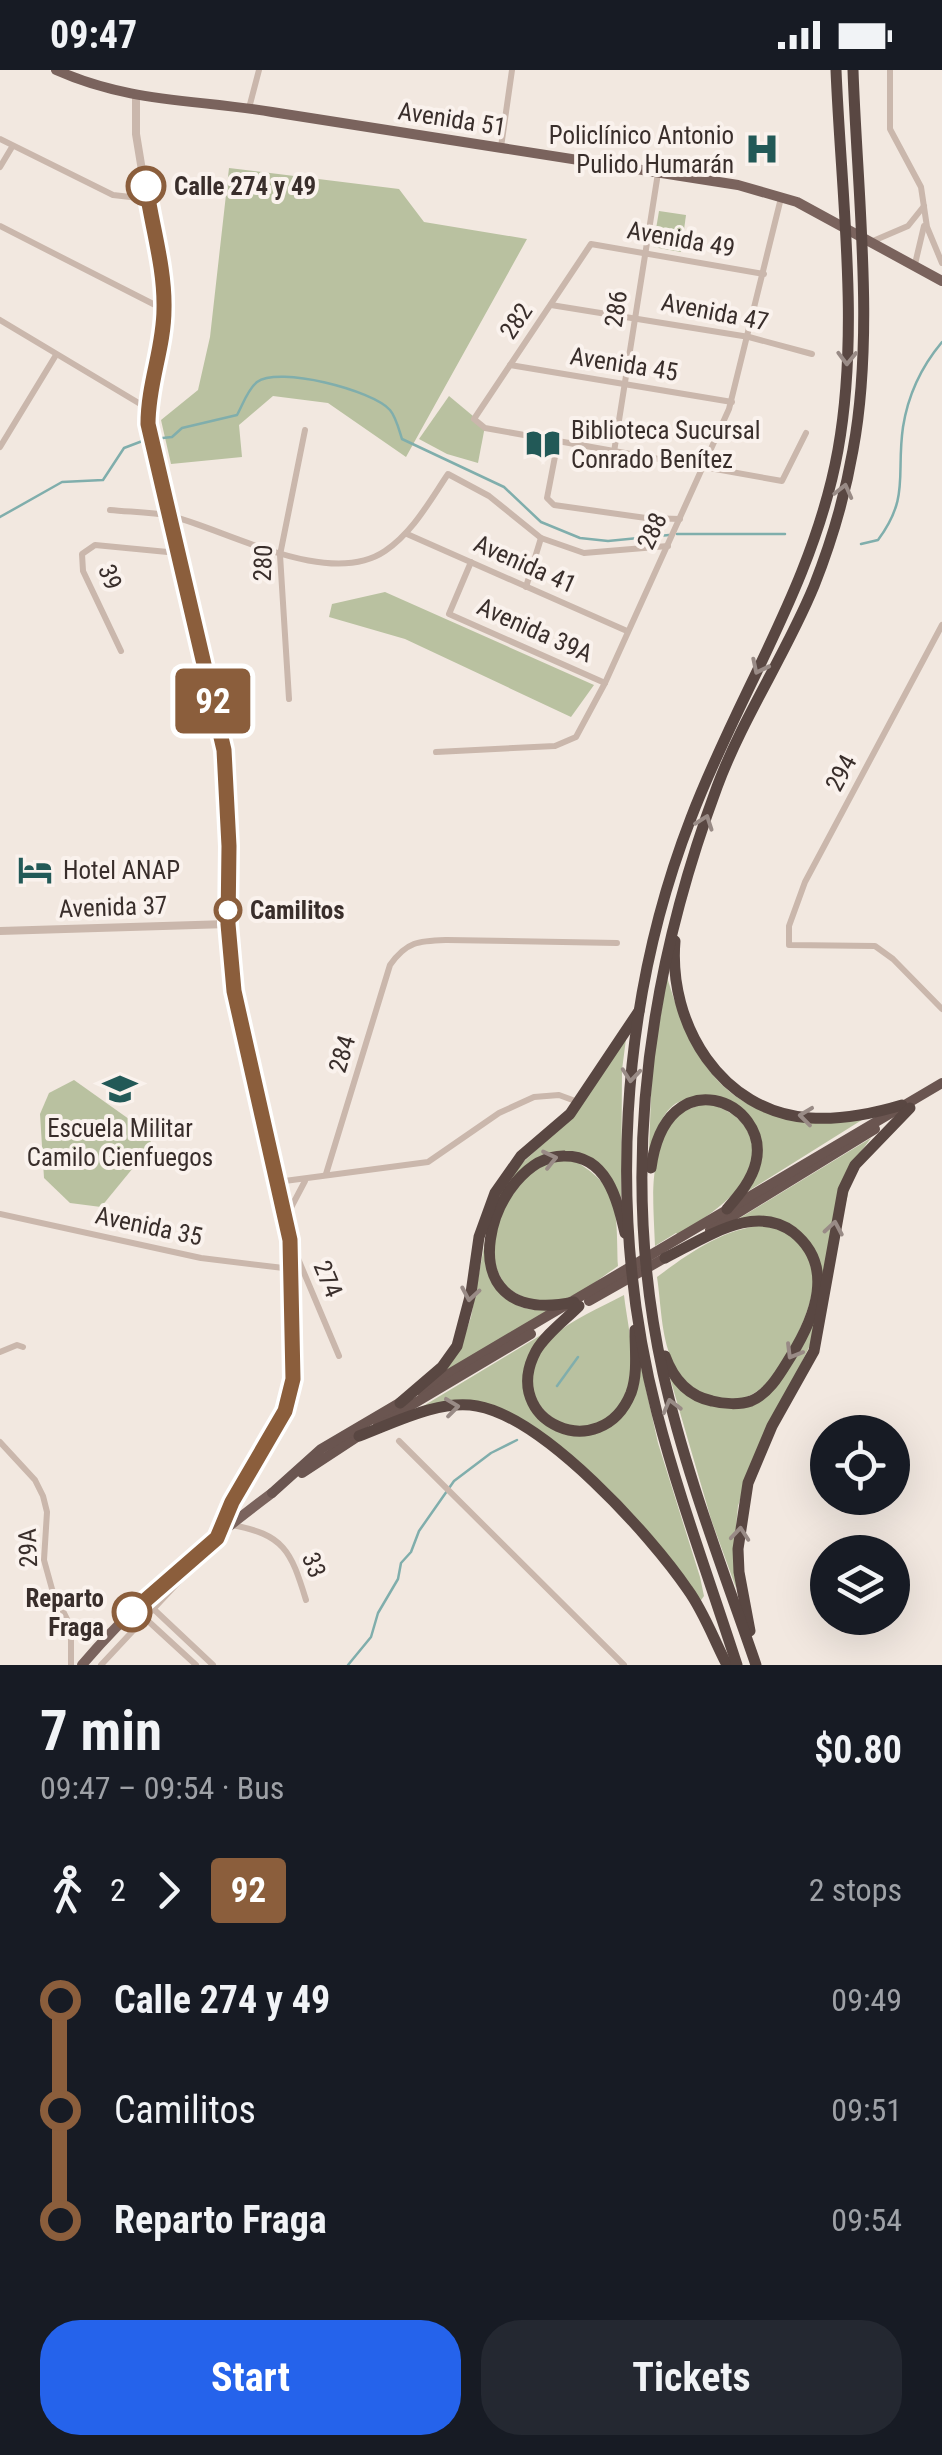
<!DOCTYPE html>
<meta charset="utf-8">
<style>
:root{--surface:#171b24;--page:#242831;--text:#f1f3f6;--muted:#9ea1a6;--accent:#2563eb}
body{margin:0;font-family:"Roboto Condensed",sans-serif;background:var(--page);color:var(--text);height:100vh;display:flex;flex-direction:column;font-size:38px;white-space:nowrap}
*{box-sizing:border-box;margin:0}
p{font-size:32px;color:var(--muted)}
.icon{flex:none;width:55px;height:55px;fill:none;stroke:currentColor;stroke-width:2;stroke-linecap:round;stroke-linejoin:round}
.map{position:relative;height:1595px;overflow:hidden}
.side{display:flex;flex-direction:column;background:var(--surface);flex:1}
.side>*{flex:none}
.badge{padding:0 20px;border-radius:8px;font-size:35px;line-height:65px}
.controls{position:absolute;left:810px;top:1345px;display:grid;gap:20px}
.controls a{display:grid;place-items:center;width:100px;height:100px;border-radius:50%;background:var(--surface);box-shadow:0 10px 40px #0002;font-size:50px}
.map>.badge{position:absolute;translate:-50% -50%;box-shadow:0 0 0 5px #fff}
.legs{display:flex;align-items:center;gap:15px;height:110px;padding:0 40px;font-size:32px}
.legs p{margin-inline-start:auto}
.headline{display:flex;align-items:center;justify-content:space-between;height:170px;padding:0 40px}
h1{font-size:55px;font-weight:700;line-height:75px}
.cta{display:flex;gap:20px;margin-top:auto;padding:20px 40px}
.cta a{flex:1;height:115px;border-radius:40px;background:var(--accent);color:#fff;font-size:40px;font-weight:700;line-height:115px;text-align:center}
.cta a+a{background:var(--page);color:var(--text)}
ul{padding:0 40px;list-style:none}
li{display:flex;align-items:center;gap:35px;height:110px;font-size:38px}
li i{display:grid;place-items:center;width:15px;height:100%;margin:0 12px;background:currentColor}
li i::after{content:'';width:25px;height:25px;margin:-12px;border:8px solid;border-radius:50%;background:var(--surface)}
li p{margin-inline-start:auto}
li:first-child i{background:linear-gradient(#0000 50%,currentColor 0)}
li:last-child i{background:linear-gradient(currentColor 50%,#0000 0)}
.status{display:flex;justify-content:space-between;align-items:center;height:70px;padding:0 50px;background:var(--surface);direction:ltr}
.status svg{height:28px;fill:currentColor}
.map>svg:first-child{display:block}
</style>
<div class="status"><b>09:47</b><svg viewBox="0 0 49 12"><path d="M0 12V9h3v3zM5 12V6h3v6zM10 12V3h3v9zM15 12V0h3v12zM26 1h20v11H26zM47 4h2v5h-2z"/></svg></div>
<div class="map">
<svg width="942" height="1595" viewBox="0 0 942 1595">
<rect width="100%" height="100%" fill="#f2e8e0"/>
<g fill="#b9c1a0">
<path d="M229 98 399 119 424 152 527 169 406 387 328 333 273 326 239 355 242 387 171 394 161 350 198 320 210 267Z"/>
<path d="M659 141 686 145 681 182 653 177Z"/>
<path d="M449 326 485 356 478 393 447 384 419 369Z"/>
<path d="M385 522 594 615 571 647 405 569 329 547 332 534Z"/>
<path d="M667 907C683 960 705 1020 764 1041 783 1047 841 1047 865 1048L745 1123 759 1097 752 1051C696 1026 671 1008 649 1082L652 996Z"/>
<path d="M627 961 622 1000 621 1139C618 1131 616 1117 610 1110 575 1066 528 1076 505 1125 494 1147 493 1177 488 1202 505 1232 521 1246 558 1237L436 1308 462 1273 471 1247 491 1139 519 1096 576 1043Z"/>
<path d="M74 1010 150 1064 151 1076 101 1137 70 1133 44 1108 40 1044 49 1023Z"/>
<path d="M705 1033C757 1044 768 1091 730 1127 715 1142 696 1153 679 1165L676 1163 655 1176C653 1122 648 1094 674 1045Z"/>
<path d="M871 1068 857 1087 812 1271 750 1399 738 1436 734 1477 736 1518 711 1449 670 1308 730 1337 780 1311 821 1206 786 1154H730Z"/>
<path d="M571 1089C622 1116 616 1144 618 1196 596 1211 564 1239 535 1232 526 1230 515 1222 505 1217 502 1208 494 1197 493 1187 487 1151 518 1116 539 1093Z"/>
<path d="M769 1155C824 1176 820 1215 799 1261 790 1282 778 1305 760 1319 729 1344 686 1324 672 1290 661 1266 661 1233 657 1207 691 1182 725 1157 769 1155Z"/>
<path d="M624 1225C627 1254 639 1296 626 1324 592 1403 488 1326 551 1268 572 1249 600 1238 624 1225Z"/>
<path d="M546 1262 524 1310 553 1358 610 1355 640 1292 658 1373 700 1507 704 1526 699 1533 572 1390 477 1332 410 1344Z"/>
</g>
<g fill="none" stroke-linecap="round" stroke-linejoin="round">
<g stroke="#80aeac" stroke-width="2.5">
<path d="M153 369 172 367 182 358 237 345C243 334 248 319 257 312 279 296 372 320 390 340 396 347 399 360 402 369L504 417 541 452 580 468 608 471 669 465"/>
<path d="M0 447 62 412 103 410 124 378 145 370"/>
<path d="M677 464H785"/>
<path d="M861 474 878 470C910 427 896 405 903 357 908 325 921 297 942 272"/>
<path d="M557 1316 578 1287"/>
<path d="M348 1595 371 1567 378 1543 398 1509 401 1493 411 1482 419 1461 454 1411 491 1383 517 1370"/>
</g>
<g stroke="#cab7ac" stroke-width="6">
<path d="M890 0V59L921 117 927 157 942 193"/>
<path d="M249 38 259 0"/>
<path d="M0 69 113 125 148 129"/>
<path d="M501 77 512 0"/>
<path d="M0 97 12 77"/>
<path d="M0 156 165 240"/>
<path d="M873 171 908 156 924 136"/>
<path d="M915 194 924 156"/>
<path d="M764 204 591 174 474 349 485 358 782 411 806 363"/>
<path d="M551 235 749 267 812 284"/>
<path d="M0 250 147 338"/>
<path d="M510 295 732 332"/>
<path d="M558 371 547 428 554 435 646 448 680 449"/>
<path d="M0 377 56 285"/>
<path d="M614 382 658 103"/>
<path d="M110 440C129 442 151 442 171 446 227 460 329 519 385 481 413 462 429 432 448 404L489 426 541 468 584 483 668 476"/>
<path d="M407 464 627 561"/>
<path d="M471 492 449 544 605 613"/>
<path d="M526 517 541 468"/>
<path d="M942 555 805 812 789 856V875L875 876 893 889 942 939"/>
<path d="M121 581 83 501 82 484 95 475 178 483"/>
<path d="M289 629 280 485 305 360"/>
<path d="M436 682 555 676 576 667 605 613 729 339 781 128"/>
<path d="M326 1104 390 895C407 871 419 871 447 870L617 873"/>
<path d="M277 1112 428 1092 499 1043 534 1027 559 1025 578 1032"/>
<path d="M0 1144 201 1188 292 1199"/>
<path d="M286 1147 305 1111"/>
<path d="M291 1172 339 1286"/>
<path d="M0 1282 17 1275 23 1277"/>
<path d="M399 1371 624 1595"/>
<path d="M0 1372 35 1410 43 1426 47 1442 44 1490 52 1519 71 1557V1595"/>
<path d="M231 1455C284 1464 291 1481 306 1530"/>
<path d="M144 1530 213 1595"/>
<path d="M135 1539 196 1595"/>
<path d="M101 1595 186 1504 188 1491"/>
</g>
<g stroke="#cab7ac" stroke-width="8">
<path d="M136 27V64L165 240 160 275 149 317 147 354 225 681 229 775 228 854 234 921 286 1147 292 1199 293 1309 285 1341 232 1432 218 1464"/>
<path d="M0 861 228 854"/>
</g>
<g stroke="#7a635d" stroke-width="10">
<path d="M56 0C130 33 194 29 272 42 427 67 583 90 738 115L797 132 942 211"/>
<path d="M82 1595C137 1530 204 1474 272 1423"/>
</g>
<g stroke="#6a5550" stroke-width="10">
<path d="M710 1160 875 1059"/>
<path d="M589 1231 670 1185"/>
<path d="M420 1321 942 1013"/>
<path d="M378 1355 531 1264"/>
<path d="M302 1403 363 1363"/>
<path d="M272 1423 321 1379 406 1329"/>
</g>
<g stroke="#594742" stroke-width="11">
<path d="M675 871C668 954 721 1042 810 1048 841 1050 872 1044 902 1035"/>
<path d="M651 1098C666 987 770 1031 756 1092 752 1110 739 1125 727 1139"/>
<path d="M574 1232C437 1261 491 1084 565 1086 607 1086 617 1129 625 1163"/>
<path d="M579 1236C565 1250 546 1264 536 1281 498 1352 601 1397 631 1323 638 1304 635 1280 635 1260"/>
<path d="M665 1286C673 1308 688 1326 712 1331 723 1334 740 1335 751 1331 770 1323 781 1302 791 1286 815 1247 836 1196 793 1162 778 1151 760 1149 742 1153 716 1159 689 1176 665 1188"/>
<path d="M400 1333 442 1297 457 1276 471 1223 479 1167 495 1123 521 1086 570 1044 639 941"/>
<path d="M359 1366C394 1353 439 1329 477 1336 544 1348 650 1464 688 1520 704 1542 714 1570 727 1595"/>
<path d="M750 1561 739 1502 738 1479 748 1413 772 1356 814 1281 843 1120 855 1095 910 1038"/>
<path d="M737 1595C710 1511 679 1428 657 1343 607 1149 619 934 691 748 738 624 814 513 838 380 860 258 841 124 836 0"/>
<path d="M756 1595C723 1499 685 1402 663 1303 619 1104 647 906 717 717 743 647 786 584 814 516 831 473 845 426 853 380 875 262 857 121 853 0"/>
</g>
</g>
<defs><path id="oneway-chevron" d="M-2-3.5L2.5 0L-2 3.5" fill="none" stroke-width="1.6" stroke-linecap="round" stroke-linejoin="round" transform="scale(2.5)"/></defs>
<g stroke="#998b86">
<use href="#oneway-chevron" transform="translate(847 288) rotate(91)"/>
<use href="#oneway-chevron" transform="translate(844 421) rotate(-76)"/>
<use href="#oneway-chevron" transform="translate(759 597) rotate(116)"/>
<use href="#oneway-chevron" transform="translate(705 752) rotate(-70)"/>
<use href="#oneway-chevron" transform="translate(631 1005) rotate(95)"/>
<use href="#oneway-chevron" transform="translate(806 1046) rotate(-173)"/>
<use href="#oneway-chevron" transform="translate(550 1089) rotate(-13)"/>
<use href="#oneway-chevron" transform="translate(834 1158) rotate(-80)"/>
<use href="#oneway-chevron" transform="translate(470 1224) rotate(100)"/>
<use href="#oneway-chevron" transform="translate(793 1282) rotate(121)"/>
<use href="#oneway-chevron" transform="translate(671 1336) rotate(-105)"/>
<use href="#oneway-chevron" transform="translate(452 1337) rotate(-7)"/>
<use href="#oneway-chevron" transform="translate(740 1464) rotate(-85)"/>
</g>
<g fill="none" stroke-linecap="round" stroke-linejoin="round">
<g stroke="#fff" stroke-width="22">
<path id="line-1" d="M132 1542 217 1468 232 1432 285 1341 293 1309 290 1170 234 921 228 854 229 776 224 680 148 354C148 313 164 278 164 239 165 198 152 157 146 116"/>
</g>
<use href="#line-1" stroke="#8b5e3c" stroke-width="15"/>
</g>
<defs>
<g id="hospital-bare" transform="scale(2.7)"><path d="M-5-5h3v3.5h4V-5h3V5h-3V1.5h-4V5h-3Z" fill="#225957" stroke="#faf2ed" stroke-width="2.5" paint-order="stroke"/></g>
<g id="library-bare" transform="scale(2.7)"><path d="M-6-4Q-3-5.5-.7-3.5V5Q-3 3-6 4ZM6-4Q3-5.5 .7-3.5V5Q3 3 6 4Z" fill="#225957" stroke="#faf2ed" stroke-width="2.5" paint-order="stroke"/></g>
<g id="hotel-bare" transform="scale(2.7)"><path d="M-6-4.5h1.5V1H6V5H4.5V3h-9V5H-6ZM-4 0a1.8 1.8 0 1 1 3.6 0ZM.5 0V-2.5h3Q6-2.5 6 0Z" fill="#225957" stroke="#faf2ed" stroke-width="2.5" paint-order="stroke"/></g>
<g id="school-bare" transform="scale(2.7)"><path d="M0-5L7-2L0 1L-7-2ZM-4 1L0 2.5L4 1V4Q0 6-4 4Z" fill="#225957" stroke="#faf2ed" stroke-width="2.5" paint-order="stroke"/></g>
</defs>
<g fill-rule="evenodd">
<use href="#hospital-bare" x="762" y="79"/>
<use href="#library-bare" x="543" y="374"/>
<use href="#hotel-bare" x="35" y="800"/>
<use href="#school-bare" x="120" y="1019"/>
</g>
<g fill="#fff" stroke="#8b5e3c" stroke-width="5">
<circle cx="146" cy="116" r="18"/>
<circle cx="228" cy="840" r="12"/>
<circle cx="132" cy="1542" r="18"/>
</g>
<g text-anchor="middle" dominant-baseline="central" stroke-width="8" stroke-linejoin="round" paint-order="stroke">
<g font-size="25" fill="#392e2b" stroke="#faf2ed">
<text transform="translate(452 49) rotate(9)">Avenida 51</text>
<text transform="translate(681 169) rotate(10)">Avenida 49</text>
<text transform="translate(616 239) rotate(-81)">286</text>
<text transform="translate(715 242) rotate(11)">Avenida 47</text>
<text transform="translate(516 251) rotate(-56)">282</text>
<text transform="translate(624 294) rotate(9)">Avenida 45</text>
<text transform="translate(652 461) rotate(-65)">288</text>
<text transform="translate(263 493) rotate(-88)">280</text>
<text transform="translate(525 494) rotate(24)">Avenida 41</text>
<text transform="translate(110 507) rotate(69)">39</text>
<text transform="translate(535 560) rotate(24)">Avenida 39A</text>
<text transform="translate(841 703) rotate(-62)">294</text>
<text transform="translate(113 837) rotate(-2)">Avenida 37</text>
<text transform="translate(342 984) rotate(-73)">284</text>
<text transform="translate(149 1156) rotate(12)">Avenida 35</text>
<text transform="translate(328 1209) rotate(67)">274</text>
<text transform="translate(28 1478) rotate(-92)">29A</text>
<text transform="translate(314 1495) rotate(68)">33</text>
</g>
<g font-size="25" fill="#392e2b" stroke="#faf2ed" text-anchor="start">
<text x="734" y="65" text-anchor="end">Policlínico Antonio<tspan x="734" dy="29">Pulido Humarán</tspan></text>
<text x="571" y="360">Biblioteca Sucursal<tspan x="571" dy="29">Conrado Benítez</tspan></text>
<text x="63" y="800">Hotel ANAP</text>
<text x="120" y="1058" text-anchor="middle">Escuela Militar<tspan x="120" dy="29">Camilo Cienfuegos</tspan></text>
</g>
<g font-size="25" font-weight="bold" fill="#392e2b" stroke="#faf2ed" text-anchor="start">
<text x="174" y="116">Calle 274 y 49</text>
<text x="250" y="840">Camilitos</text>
<text x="104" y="1528" text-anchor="end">Reparto<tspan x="104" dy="29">Fraga</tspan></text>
</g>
</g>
</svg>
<div class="controls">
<a><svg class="icon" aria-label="locate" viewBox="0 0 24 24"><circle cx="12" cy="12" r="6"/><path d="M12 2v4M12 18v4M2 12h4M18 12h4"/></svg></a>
<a><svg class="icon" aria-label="layers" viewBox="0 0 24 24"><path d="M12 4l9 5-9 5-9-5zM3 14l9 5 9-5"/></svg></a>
</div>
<b class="badge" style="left:213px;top:631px;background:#8b5e3c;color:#fff">92</b>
</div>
<section class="side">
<div class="headline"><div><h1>7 min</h1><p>09:47 – 09:54 · Bus</p></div><b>$0.80</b></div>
<div class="legs"><svg class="icon" aria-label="walk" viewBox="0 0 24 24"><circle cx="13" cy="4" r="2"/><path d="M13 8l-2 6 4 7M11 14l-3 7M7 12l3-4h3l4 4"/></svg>2<svg class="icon" aria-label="forward" viewBox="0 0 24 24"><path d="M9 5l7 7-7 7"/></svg><b class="badge" style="background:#8b5e3c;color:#fff">92</b><p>2 stops</p></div>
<ul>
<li><i style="color:#8b5e3c"></i><b>Calle 274 y 49</b><p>09:49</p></li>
<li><i style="color:#8b5e3c"></i><span>Camilitos</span><p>09:51</p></li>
<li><i style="color:#8b5e3c"></i><b>Reparto Fraga</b><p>09:54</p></li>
</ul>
<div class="cta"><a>Start</a><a>Tickets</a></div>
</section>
